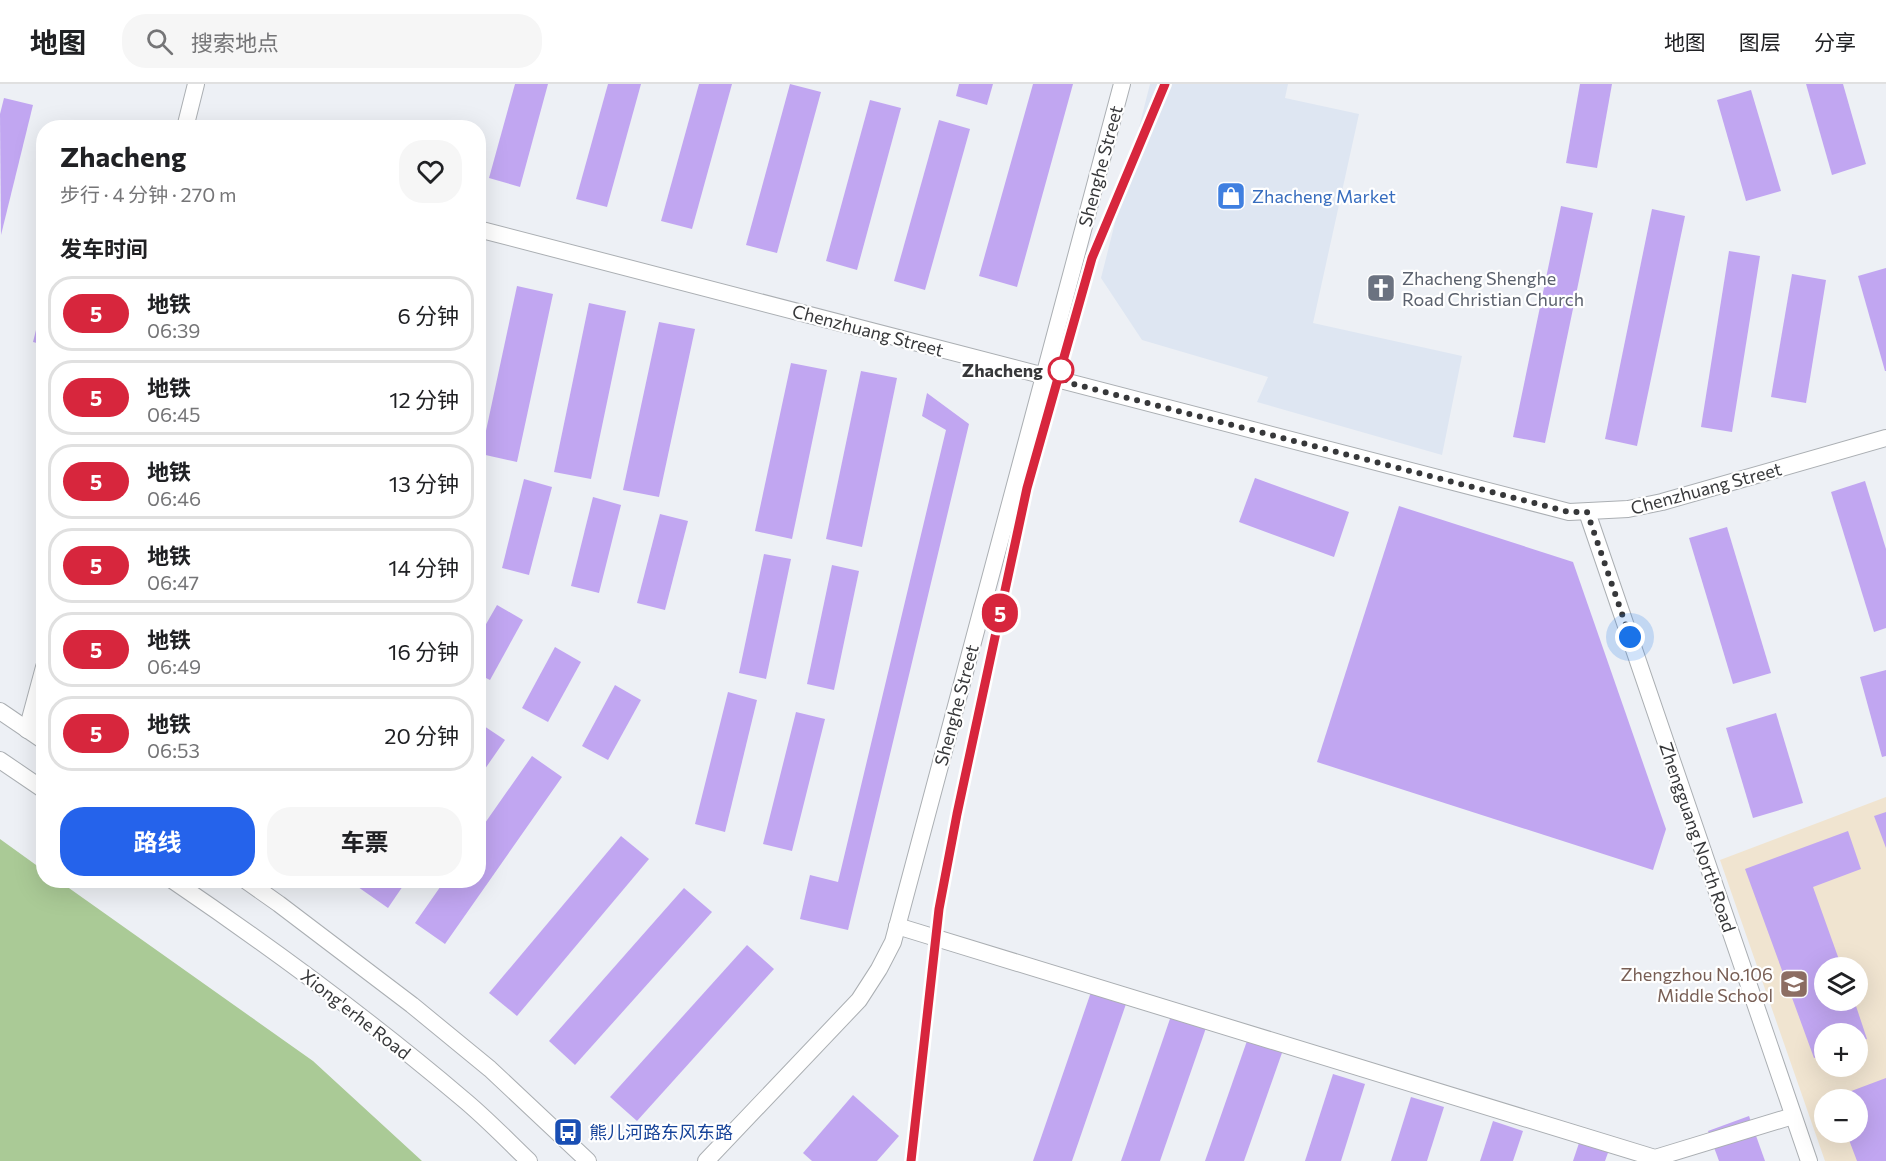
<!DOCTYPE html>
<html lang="zh">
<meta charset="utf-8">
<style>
:root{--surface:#fff;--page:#f6f6f6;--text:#202124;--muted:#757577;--line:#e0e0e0;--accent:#2563eb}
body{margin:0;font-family:Commissioner,"Noto Sans SC",sans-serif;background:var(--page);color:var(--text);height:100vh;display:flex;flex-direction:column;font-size:22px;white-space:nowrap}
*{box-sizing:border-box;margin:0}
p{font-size:20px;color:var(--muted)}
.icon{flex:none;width:33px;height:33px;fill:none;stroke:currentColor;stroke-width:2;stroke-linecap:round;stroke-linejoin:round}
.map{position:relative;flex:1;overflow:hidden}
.details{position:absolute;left:36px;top:36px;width:450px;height:768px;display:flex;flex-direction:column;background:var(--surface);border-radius:24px;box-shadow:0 6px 24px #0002}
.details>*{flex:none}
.badge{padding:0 12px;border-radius:20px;font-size:21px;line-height:39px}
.buttons{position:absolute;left:1814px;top:873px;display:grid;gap:12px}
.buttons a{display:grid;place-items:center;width:54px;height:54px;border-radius:50%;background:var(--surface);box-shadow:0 6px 24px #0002;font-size:30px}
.you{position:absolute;width:30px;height:30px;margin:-15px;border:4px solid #fff;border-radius:50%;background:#1a73e8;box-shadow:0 0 0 9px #1a73e833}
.map>.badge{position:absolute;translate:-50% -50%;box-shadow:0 0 0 3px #fff}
h2{padding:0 24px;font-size:22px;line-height:54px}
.round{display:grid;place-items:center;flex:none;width:63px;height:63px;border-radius:24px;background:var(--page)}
.overview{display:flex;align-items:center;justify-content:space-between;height:102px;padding:0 24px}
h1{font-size:28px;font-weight:700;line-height:45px}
.action{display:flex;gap:12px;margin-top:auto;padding:12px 24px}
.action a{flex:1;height:69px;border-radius:24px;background:var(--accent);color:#fff;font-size:24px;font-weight:700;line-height:69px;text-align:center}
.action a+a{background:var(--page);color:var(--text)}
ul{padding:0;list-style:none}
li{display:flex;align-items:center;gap:18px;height:75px;margin:0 12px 9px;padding:0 12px;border:3px solid var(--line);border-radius:24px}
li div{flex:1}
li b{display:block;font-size:22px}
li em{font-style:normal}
li .badge{min-width:66px;font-weight:700;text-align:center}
header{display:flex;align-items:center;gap:36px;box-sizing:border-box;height:84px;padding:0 30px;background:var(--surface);border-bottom:2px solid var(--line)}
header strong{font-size:28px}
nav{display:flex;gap:33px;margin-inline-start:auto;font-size:21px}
.search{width:420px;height:54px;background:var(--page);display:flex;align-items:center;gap:15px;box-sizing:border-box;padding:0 21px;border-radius:24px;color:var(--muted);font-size:22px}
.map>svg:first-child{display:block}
</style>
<header>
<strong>地图</strong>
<div class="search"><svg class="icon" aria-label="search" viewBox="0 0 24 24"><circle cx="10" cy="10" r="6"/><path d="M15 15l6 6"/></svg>搜索地点</div>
<nav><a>地图</a><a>图层</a><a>分享</a></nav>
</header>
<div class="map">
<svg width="1886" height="1077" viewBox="0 0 1886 1077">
<rect width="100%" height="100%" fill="#edf0f5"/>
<path fill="#dee6f2" d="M1150 0H1288L1285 14 1359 30 1313 239 1462 272 1442 371 1257 318 1268 293 1142 256 1101 194Z"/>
<path fill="#f0e4d0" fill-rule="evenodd" d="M1886 713V1077H1825L1720 776ZM1824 884H1857V916H1824ZM1824 950H1857V982H1824ZM1824 1016H1857V1048H1824Z"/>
<path fill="#aaca96" d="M0 755 43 786 44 796 59 797 313 977 422 1077H0Z"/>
<g fill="#c1a6f1">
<path d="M515 0H548L520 103 489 94Z"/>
<path d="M608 0H641L607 123 576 115Z"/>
<path d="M699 0H732L692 145 661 137Z"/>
<path d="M790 0 821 8 777 169 746 161Z"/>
<path d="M959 0H993L987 21 956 12Z"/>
<path d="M1033 0H1073L1017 203 979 192Z"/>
<path d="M1580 0H1612L1597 84 1566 79Z"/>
<path d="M1806 0H1843L1866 80 1832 91Z"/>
<path d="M1751 6 1781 107 1746 117 1717 16Z"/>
<path d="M4 14 33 21 1 151 0 30Z"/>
<path d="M870 16 901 24 857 186 826 177Z"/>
<path d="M939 36 970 45 925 206 894 197Z"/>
<path d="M1561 122 1593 129 1545 359 1513 353Z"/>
<path d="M1652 125 1685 132 1637 362 1605 355Z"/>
<path d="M1729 167 1760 172 1732 348 1701 343Z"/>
<path d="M1886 184V287H1885L1858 192Z"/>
<path d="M1792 190 1826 196 1806 319 1771 313Z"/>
<path d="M517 202 553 210 517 378 481 370Z"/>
<path d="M43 218H44V261L33 258Z"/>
<path d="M589 219 626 227 591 395 554 388Z"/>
<path d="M659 238 695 245 659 413 623 406Z"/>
<path d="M791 279 827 286 792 455 755 447Z"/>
<path d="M861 287 897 294 862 463 826 455Z"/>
<path d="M927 309 969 340 848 846 800 835 810 791 838 798 946 346 922 332Z"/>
<path d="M478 383 485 385 479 406H478Z"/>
<path d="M1255 394 1349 428 1334 473 1239 438Z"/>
<path d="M524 395 552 403 529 491 502 484Z"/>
<path d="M1865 397 1886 465V544L1874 548 1831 408Z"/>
<path d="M593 413 621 421 599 509 571 502Z"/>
<path d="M1399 422 1573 478 1666 745 1653 786 1317 678Z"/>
<path d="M660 430 688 437 665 526 637 519Z"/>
<path d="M1727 443 1771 589 1733 600 1689 454Z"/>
<path d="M764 470 791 475 766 595 739 589Z"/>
<path d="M832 481 859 487 834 606 807 600Z"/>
<path d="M497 521 523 536 490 596 478 590V554Z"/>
<path d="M555 563 581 578 548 638 522 624Z"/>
<path d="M1886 586V672L1882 673 1860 593Z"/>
<path d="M615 601 641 616 608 676 582 662Z"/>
<path d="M728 608 757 616 725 748 695 740Z"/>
<path d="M796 628 825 635 792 767 763 760Z"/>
<path d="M1776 629 1803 719 1753 734 1726 644Z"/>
<path d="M478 638 505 656 478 695Z"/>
<path d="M532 672 562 693 445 860 415 839 445 796H478V749Z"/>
<path d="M1886 728V764L1874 732Z"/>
<path d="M1848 747 1861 785 1813 803 1842 884H1824V916H1854L1867 955 1857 959V950H1824V971L1814 974 1745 785Z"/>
<path d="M621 752 649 775 517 932 489 909Z"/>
<path d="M363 796H407L388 824 358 803Z"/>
<path d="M684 804 712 828 575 981 549 957Z"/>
<path d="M747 861 774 885 637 1037 610 1013Z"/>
<path d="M1091 908 1126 920 1072 1077H1033Z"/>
<path d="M1172 929 1207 941 1160 1077H1121Z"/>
<path d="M1248 954 1283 966 1244 1077H1205Z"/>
<path d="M1333 990 1365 1000 1341 1077H1305Z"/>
<path d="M1886 994V1077H1857L1846 1048H1857V1016L1830 1015Z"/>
<path d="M853 1011 899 1052 877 1077H812L803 1069Z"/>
<path d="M1411 1013 1444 1023 1427 1077H1391Z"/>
<path d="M1749 1032 1765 1077H1719L1708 1047Z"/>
<path d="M1493 1037 1523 1047 1513 1077H1480Z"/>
<path d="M1580 1056 1609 1066 1605 1077H1573Z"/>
</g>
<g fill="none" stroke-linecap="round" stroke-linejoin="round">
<g stroke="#abafb3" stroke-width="18">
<g id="minor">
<path d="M185 44 196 0"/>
<path d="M478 145 1569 428 1628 425 1662 418 1886 354"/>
<path d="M1587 428 1809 1077"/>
<path d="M0 627 44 657"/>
<path d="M27 646 44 583"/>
<path d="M0 676 44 706"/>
<path d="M172 796C272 864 370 936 463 1015 486 1034 507 1056 529 1077"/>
<path d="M245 796 279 820 412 921 490 985 588 1077"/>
<path d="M897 842 1655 1074 1793 1032"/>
<path d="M706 1077 859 916 879 885 893 858 1122 0"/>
</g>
</g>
<use href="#minor" stroke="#fff" stroke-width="16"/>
</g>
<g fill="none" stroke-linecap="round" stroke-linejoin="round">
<g stroke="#fff" stroke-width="14">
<path id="line" d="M911 1077 939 825 957 730 1027 404 1092 174 1165 0"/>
</g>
<use href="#line" stroke="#d7263d" stroke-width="9"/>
<path stroke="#37383a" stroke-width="6" stroke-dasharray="0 10.8" d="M1061 286 1066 298 1569 428H1587L1630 553"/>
</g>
<defs>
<g id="shop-square" transform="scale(1.5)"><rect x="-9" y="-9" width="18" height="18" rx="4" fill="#3f7fe0" stroke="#fff"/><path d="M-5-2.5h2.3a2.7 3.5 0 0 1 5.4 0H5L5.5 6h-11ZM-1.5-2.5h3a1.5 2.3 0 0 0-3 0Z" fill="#fff"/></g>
<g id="church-square" transform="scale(1.5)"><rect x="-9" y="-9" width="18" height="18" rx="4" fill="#6b7280" stroke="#fff"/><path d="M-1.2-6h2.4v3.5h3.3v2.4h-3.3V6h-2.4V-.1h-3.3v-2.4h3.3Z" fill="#fff"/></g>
<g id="school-square" transform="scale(1.5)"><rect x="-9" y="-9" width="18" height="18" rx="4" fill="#8d6e63" stroke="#fff"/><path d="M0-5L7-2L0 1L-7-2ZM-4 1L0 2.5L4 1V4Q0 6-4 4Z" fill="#fff"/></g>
<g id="bus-square" transform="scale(1.5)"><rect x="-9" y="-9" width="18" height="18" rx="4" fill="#1a4fb4" stroke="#fff"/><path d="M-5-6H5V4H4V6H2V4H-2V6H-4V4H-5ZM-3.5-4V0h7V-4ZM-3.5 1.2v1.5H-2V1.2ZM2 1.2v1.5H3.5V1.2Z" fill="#fff"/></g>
</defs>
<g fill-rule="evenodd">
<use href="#shop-square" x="1231" y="112"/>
<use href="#church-square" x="1381" y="204"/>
<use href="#school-square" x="1794" y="900"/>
<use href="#bus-square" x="568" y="1048"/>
</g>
<circle fill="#fff" stroke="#d7263d" stroke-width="3" cx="1061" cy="286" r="12"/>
<g text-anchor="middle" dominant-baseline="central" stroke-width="4.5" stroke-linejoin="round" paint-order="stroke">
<g font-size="18" fill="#37383a" stroke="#fff">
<text transform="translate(1100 82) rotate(-75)">Shenghe Street</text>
<text transform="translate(868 246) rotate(15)">Chenzhuang Street</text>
<text transform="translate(1706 404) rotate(-15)">Chenzhuang Street</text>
<text transform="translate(956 621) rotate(-75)">Shenghe Street</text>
<text transform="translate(1698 753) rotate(71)">Zhengguang North Road</text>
<text transform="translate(356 930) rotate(38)">Xiong'erhe Road</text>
</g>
<g font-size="18" fill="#366cbe" stroke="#fff" text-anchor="start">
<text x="1252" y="112">Zhacheng Market</text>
</g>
<g font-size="18" fill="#5b616d" stroke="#fff" text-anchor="start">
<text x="1402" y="194">Zhacheng Shenghe<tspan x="1402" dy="21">Road Christian Church</tspan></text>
</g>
<g font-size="18" font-weight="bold" fill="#37383a" stroke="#fff" text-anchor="end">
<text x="1043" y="286">Zhacheng</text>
</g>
<g font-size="18" fill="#785e54" stroke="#fff" text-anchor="end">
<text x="1773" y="890">Zhengzhou No.106<tspan x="1773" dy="21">Middle School</tspan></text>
</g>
<g font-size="18" fill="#164399" stroke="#fff" text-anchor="start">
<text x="589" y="1048">熊儿河路东风东路</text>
</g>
</g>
</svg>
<div class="buttons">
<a><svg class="icon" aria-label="layers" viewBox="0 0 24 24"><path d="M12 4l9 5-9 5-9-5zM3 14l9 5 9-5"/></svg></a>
<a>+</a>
<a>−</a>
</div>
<div class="you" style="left:1630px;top:553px"></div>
<b class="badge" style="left:1000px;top:529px;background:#d7263d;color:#fff">5</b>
<section class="details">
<div class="overview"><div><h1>Zhacheng</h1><p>步行 · 4 分钟 · 270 m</p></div><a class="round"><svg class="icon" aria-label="heart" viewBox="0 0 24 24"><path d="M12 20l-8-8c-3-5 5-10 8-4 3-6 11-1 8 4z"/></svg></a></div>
<h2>发车时间</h2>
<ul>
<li><span class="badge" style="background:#d7263d;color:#fff">5</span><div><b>地铁</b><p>06:39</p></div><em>6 分钟</em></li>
<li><span class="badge" style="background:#d7263d;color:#fff">5</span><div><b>地铁</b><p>06:45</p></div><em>12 分钟</em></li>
<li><span class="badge" style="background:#d7263d;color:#fff">5</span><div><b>地铁</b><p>06:46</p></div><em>13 分钟</em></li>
<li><span class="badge" style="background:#d7263d;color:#fff">5</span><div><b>地铁</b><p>06:47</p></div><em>14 分钟</em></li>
<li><span class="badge" style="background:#d7263d;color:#fff">5</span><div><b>地铁</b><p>06:49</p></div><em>16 分钟</em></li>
<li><span class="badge" style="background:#d7263d;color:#fff">5</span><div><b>地铁</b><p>06:53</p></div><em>20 分钟</em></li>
</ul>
<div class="action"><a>路线</a><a>车票</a></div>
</section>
</div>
